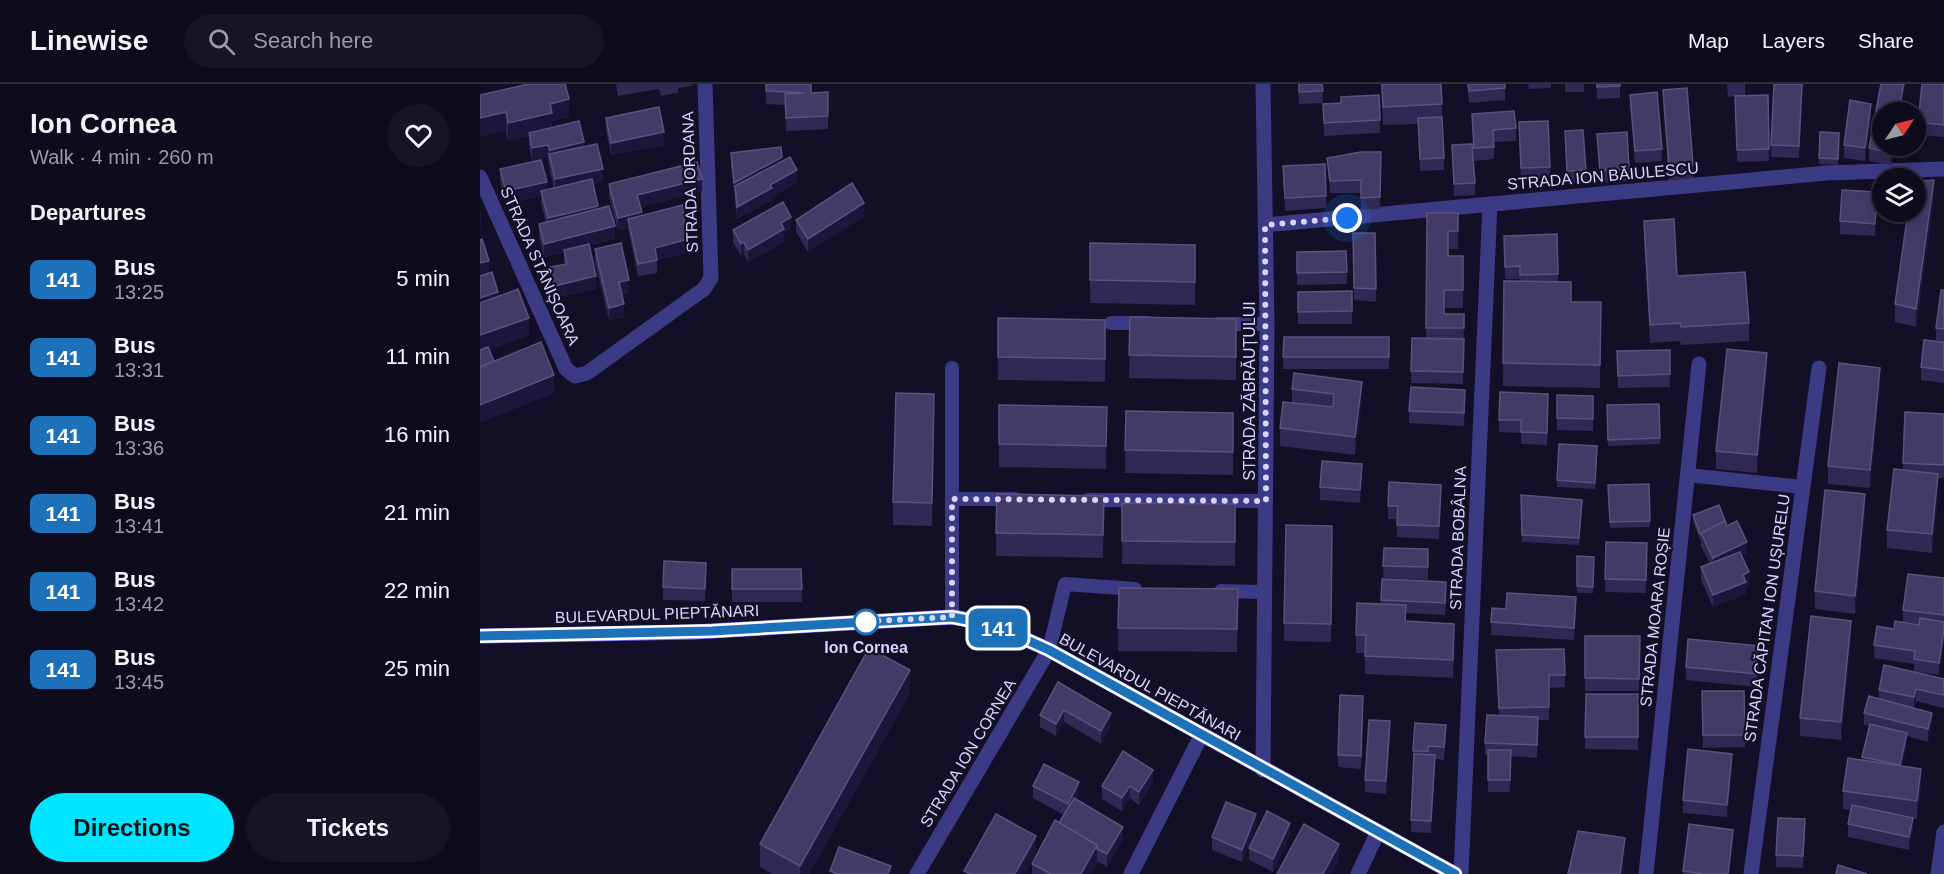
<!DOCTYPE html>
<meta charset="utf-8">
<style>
:root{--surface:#0e0b1c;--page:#171425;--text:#f1f3f6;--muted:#9b9ba3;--line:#2e2b3b;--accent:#00e5ff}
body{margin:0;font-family:Helvetica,sans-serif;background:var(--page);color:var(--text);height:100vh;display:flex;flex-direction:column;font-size:22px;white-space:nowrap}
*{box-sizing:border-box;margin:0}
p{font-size:20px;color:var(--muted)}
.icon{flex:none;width:33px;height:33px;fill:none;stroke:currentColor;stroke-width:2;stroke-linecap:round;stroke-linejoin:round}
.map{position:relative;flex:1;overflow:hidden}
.panel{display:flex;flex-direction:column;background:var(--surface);width:480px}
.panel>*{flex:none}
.badge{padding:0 12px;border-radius:9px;font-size:21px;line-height:39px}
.needle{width:39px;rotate:55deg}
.controls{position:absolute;left:1392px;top:18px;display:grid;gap:12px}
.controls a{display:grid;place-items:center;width:54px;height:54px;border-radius:50%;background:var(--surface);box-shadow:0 3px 15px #0003,0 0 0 2px var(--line);font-size:30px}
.you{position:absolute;width:30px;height:30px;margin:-15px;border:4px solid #fff;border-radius:50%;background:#1a73e8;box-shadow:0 0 0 9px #1a73e833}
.map>.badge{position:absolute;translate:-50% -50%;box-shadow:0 0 0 3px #fff}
h2{padding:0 30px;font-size:22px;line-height:54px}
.round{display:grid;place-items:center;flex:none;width:63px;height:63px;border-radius:32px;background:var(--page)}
.summary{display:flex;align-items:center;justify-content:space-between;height:102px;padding:0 30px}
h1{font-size:28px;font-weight:700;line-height:45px}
.action{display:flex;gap:12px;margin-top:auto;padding:12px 30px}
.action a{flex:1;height:69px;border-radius:36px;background:var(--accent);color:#111;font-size:24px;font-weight:700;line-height:69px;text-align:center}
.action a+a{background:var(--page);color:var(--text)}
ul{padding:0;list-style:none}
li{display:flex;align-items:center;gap:18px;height:78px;padding:0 30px}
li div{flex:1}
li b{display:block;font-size:22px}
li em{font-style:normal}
li .badge{min-width:66px;font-weight:700;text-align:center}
header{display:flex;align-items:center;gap:36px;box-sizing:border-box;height:84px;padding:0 30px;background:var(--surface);border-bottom:2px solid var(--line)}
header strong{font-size:28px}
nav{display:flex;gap:33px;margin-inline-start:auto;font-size:21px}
.search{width:420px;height:54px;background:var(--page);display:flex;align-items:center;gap:15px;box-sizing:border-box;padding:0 21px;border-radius:33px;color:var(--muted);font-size:22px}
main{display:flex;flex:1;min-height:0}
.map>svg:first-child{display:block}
</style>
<header>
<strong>Linewise</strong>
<div class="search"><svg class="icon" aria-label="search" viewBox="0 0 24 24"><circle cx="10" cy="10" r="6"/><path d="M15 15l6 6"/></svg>Search here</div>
<nav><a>Map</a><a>Layers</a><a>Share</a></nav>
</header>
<main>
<section class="panel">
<div class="summary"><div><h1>Ion Cornea</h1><p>Walk · 4 min · 260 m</p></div><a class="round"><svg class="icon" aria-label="heart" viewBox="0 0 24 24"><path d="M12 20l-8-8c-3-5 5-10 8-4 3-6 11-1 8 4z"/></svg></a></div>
<h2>Departures</h2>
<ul>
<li><span class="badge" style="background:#1d71b8;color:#fff">141</span><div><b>Bus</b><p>13:25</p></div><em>5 min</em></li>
<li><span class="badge" style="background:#1d71b8;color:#fff">141</span><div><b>Bus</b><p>13:31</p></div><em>11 min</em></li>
<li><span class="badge" style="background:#1d71b8;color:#fff">141</span><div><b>Bus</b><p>13:36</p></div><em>16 min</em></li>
<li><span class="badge" style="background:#1d71b8;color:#fff">141</span><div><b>Bus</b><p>13:41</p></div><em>21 min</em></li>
<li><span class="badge" style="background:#1d71b8;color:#fff">141</span><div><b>Bus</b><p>13:42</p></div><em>22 min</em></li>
<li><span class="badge" style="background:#1d71b8;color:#fff">141</span><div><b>Bus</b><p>13:45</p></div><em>25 min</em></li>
</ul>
<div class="action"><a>Directions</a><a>Tickets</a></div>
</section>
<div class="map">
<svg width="1464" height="790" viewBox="0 0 1464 790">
<rect width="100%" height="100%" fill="#130f26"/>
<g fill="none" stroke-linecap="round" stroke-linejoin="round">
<g stroke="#3d3a85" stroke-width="14">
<path d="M631 239H668"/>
<path d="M739 240H787"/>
<path d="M1207 391 1323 403"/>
<path d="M472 415H535"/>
<path d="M608 416 786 417"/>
<path d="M741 507 785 508"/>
<path d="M472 533V284"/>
<path d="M569 566 585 500 655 505"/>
</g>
<g stroke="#3d3a85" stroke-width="15">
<path d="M0 93 86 285 95 292 107 289 224 205 231 194 225 0"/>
<path d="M785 141 1347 89 1464 85"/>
<path d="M783 686 787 240 783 0"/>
<path d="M437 790 569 566"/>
<path d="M651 790 721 652"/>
<path d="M878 790 898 748"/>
<path d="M981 790 1010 120"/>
<path d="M1166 790 1219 280"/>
<path d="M1271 790 1339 284"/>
<path d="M1458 790 1464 748"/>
</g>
<path stroke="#6f6bff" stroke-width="15" d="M0 552 214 548 472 533C507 538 537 551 569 566L975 790"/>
</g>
<g fill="#312854">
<path d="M136 0H212V2L198 4V9L181 12 179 5 138 12Z"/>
<path d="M286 0 331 9 348 8V45L306 47 305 21 286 20Z"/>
<path d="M818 0H842L843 19 819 20Z"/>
<path d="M901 0H961L964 86 940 87 938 40 903 41Z"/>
<path d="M987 0H1025V16L989 19Z"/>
<path d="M1048 0H1071V4L1049 5Z"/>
<rect x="1085" y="0" width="19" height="8"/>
<path d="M1116 0H1140V14L1117 15Z"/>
<path d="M1247 0H1265V11H1288L1289 77 1257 78 1255 12 1248 13Z"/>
<path d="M1294 0H1322L1319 74 1291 73Z"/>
<path d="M1401 0H1424V10L1421 28H1402V62H1415L1411 81 1389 77V64Z"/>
<path d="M1464 0V53L1438 51V38Z"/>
<path d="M1183 6 1213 81V94L1189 96 1183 18Z"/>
<path d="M0 11 89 33 72 37V43L104 62 123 97 113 99 118 124 135 155 109 161 116 205 74 214 70 196V183L84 180V168L64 173 59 152V140L66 138 61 120V112L26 120 20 97V85L67 106 74 104 69 83 68 73 52 77 49 61V52L28 57 26 47 0 52Z"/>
<path d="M1150 11 1182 65V77L1155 79 1150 23Z"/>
<path d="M843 20 900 36V49L844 52Z"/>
<path d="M992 30 1036 44V57L1014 58V75L994 77Z"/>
<path d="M1391 33 1385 77 1364 74V61Z"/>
<path d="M126 34 184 61 131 71 126 46Z"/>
<path d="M1085 47 1106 86V98L1087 99Z"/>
<path d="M1340 48 1359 49 1358 81 1339 80Z"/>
<path d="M1039 50 1070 83V96L1041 97Z"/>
<path d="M1117 50 1149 85V97L1120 99Z"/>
<path d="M972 61 995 99V111L974 112Z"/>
<path d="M901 68 900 125 881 126V109H850L847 74Z"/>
<path d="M251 69 302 77 317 98 292 113V116L257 135 251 82Z"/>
<path d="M803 82 846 112V124L805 127Z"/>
<path d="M129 100 222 107 160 123 162 132 205 169 177 176V189L158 192 148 144 138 146 129 113Z"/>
<path d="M1454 114 1436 243 1415 238V220Z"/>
<path d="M1397 121 1395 152 1360 150V137Z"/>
<path d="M947 129H978V165H968V172H983V224H964V230H984L983 300 931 299 932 254H946Z"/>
<path d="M384 132 328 168 316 148V136Z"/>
<path d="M1164 137 1197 192 1269 239V257L1201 261 1200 257 1170 259 1164 155Z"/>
<path d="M311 145 304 149V158L268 178 264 170 261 172 253 158V146Z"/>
<path d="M873 149H895L896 218 874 216Z"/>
<path d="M1077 150 1078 198 1091 218H1121L1120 304 1023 302 1024 197H1040V195H1025L1024 152Z"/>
<path d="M610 159 715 161V221L610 219Z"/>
<path d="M115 165 149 208 142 210 144 233 129 236 115 178Z"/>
<path d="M866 167 867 200 817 201V168Z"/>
<path d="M1464 206V257L1456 256V244Z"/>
<path d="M872 207V240H818V208Z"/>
<path d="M650 233 756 235V296L649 294Z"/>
<path d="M518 234 625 236V298L518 296Z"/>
<path d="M804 253H909V285H803Z"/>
<path d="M1464 258V299L1441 296V283Z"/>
<path d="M1190 266V303L1138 304 1137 267Z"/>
<path d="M1287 287 1277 389 1236 385V367Z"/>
<path d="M814 289 882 316 875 371 800 362V344L812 319V305Z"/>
<path d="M1400 302 1390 404 1348 400V382Z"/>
<path d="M1077 311 1113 312V347L1077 346Z"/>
<path d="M985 318 984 342 929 339V327Z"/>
<path d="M1179 320 1180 360 1128 362 1127 321Z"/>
<path d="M519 321 627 323 626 385 519 383Z"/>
<path d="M1068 322 1067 361 1041 360V349L1019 348V336Z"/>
<path d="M646 327 753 329V391L645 389Z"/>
<path d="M1425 328 1464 330V394H1458V408L1452 469 1407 464V446L1423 386Z"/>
<path d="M454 333 452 442 413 441V418Z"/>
<path d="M1117 369 1115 405 1077 403V396Z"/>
<path d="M882 392 880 419 840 416V403Z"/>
<path d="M1169 400 1170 443 1130 444 1128 401Z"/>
<path d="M517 410 624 412 623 474 516 472Z"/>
<path d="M1041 411 1102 422 1099 461 1042 458Z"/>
<path d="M961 413 959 455 917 453V435H908V422Z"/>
<path d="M642 419 755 420V482L642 480Z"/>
<path d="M1385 428 1375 530 1335 525V507Z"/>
<path d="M1213 431 1247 442 1267 470 1262 472 1269 501 1266 502V510L1233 523 1221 496V483L1230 480 1221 462V456H1220L1213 437Z"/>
<path d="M806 441 852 442 851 558 804 557Z"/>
<path d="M1126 458 1167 459 1166 509 1125 508Z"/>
<path d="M904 464 948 465V496L903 494Z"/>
<path d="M1097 472 1114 473 1113 509H1097Z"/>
<path d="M184 477 226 479 225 517 183 516Z"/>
<path d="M252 485H321L322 518H252Z"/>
<path d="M1464 494V558L1459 591 1434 588V580L1394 574V561L1414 545 1439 541V540L1423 538V526Z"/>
<path d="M902 495 966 511 965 531 926 529V537L974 558 973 594 885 590V569H876V551L901 520Z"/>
<path d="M639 504 758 505 757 568 638 567Z"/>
<path d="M1012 524 1096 525 1094 556 1011 551Z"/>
<path d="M1105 552H1160L1159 607H1105Z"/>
<path d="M1371 555 1361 656 1320 652V634Z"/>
<path d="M1084 565 1085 603 1069 604V636H1058L1057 674 1031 672 1030 708H1008V671H1005V659L1019 631 1016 566Z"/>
<path d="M1279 575 1277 603 1206 596V583Z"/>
<path d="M1464 595V624L1436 617 1434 624 1452 641 1448 658 1427 652V661L1422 682 1441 703 1437 735H1433V746L1429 766 1368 753V740L1371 726 1363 725V707L1382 676 1390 642 1384 641V629L1399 614V606Z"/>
<path d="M578 598 631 641 621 660 584 638 576 652 560 643V631Z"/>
<path d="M1222 607H1264L1265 663 1223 664Z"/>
<path d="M430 609 329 790H292L280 783V760Z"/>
<path d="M1106 610H1158V666L1105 665Z"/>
<path d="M883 625 881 685 858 683V671Z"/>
<path d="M910 650 906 710 885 708V696Z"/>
<path d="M966 654 964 676 955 675 951 749 931 748 934 679H933V667Z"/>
<path d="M1252 683 1247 733 1203 729V716Z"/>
<path d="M673 698 659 721 650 714 642 727 622 715V702Z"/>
<path d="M553 702 599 711 597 715 643 755 627 783 617 777V779L611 790H552V780L584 731 553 714Z"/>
<path d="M776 743 762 778 732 766V753Z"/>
<path d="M1325 747 1323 784 1296 783V771Z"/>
<path d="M810 751 793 788 769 776V764Z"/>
<path d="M1253 759 1249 790H1203V787Z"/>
</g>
<g fill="#1d163a">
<path d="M1424 0V10L1421 28H1418Z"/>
<path d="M89 15V33L72 37V47L49 49V52L28 57V39L70 20Z"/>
<path d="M1391 20V33L1385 77V64Z"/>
<path d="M26 28V47L0 52V34Z"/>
<path d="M184 48V61L131 71V59Z"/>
<path d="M104 58V71L70 74V66Z"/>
<path d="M68 61V73L52 77V64Z"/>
<path d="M1412 62H1415L1411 81V69Z"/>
<path d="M302 73V85L255 102 254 111V99Z"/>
<path d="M123 85V97L75 108V95Z"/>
<path d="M317 86V98L292 113V116L257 135V123L290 101Z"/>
<path d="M222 95V107L157 124V111Z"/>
<path d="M1454 96V114L1436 243V225Z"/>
<path d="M67 98V111L61 107V112L26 120V107Z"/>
<path d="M1397 108V121L1395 152V140Z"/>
<path d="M384 119V132L328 168V155Z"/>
<path d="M118 122V134L68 147V134Z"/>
<rect x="0" y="127" width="1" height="18"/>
<path d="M162 128V140L148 135V144L138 146V134Z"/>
<path d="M311 133V145L304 149V158L268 178V166L301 139Z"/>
<path d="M135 142V155L64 173V160Z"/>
<path d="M205 156V169L175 176V164Z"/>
<path d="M264 158V170L261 172V160Z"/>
<path d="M9 177V189L0 192V179Z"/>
<path d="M116 192V205L74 214V202Z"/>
<path d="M149 196V208L139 210V198Z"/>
<path d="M18 208V220L0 226V214Z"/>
<path d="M144 220V233L129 236V224Z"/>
<path d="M49 234V252L0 269V251Z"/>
<path d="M1287 269V287L1277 389V371Z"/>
<path d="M1400 284V302L1390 404V386Z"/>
<path d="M74 291V309L0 339V321Z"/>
<path d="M882 298V316L875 371V353Z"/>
<path d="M882 380V392L880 419V406Z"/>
<path d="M1458 390V408L1452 469V450Z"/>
<path d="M1385 410V428L1375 530V512Z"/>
<path d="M1267 458V470L1233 486V474Z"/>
<path d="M1269 488V501L1266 502V510L1233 523V511L1263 491Z"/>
<path d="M1096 513V525L1094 556V544Z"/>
<path d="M1371 537V555L1361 656V638Z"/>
<path d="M1464 546V558L1459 591V579Z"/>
<path d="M1279 562V575L1277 603V590Z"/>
<path d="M430 586V609L329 790H320V782Z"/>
<path d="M1436 605V617L1434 626V613Z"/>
<path d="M584 626V638L576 652V640Z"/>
<path d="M631 629V641L621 660V647Z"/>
<path d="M1452 629V641L1448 658V645Z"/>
<path d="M910 637V650L906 710V697Z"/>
<path d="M1427 649V661L1420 694V681Z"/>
<path d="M1252 670V683L1247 733V721Z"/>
<path d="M955 671V684L951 749V737Z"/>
<path d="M1441 685V703L1437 735V717Z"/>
<path d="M673 686V698L659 721V708Z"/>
<path d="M599 698V711L588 733V720Z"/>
<path d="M650 702V714L642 727V714Z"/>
<path d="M776 730V743L762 778V766Z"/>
<path d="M1433 734V746L1429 766V753Z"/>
<path d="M810 739V751L793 788V775Z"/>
<path d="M643 743V755L627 783V770Z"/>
<path d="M1253 746V759L1249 790H1248Z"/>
<path d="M556 752V771L545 790H535Z"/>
<path d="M1145 754V772L1143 790H1140Z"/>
<path d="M859 760V778L853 790H843Z"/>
<path d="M617 761V779L611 790H601Z"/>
</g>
<g fill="#433a66" stroke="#5a527e" stroke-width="1.5">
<path d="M49 0H85L89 15 70 20 72 29 28 39 26 28 0 34V11Z"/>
<path d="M286 0H331V9L348 8V32L306 34 305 10 325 9 286 7Z"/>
<path d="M819 0H842L843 7 819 8Z"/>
<path d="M902 0H961L962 20 903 23Z"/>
<path d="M988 0H1025V4L989 7Z"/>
<path d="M1117 0H1140V2L1117 3Z"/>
<path d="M1294 0H1322L1319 62 1291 61Z"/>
<path d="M1401 0H1424L1418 28H1402V62H1412L1411 69 1389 64Z"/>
<path d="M1442 0H1464V41L1438 38Z"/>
<path d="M1207 4 1213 81 1189 83 1183 6Z"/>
<path d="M1177 8 1182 65 1155 67 1150 11Z"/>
<path d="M899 11 900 36 844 39 843 20 861 19V13Z"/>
<path d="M1288 11 1289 65 1257 66 1255 12Z"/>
<path d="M1370 16 1391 20 1385 64 1364 61Z"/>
<path d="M179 23 184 48 131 59 126 34Z"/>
<path d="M1034 27 1036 44 1013 46 1014 63 994 64 992 30Z"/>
<path d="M962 33 964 74 940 75 938 34Z"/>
<path d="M99 37 104 58 70 66 68 61 52 64 49 49Z"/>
<path d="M1068 37 1070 83 1041 84 1039 38Z"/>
<path d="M1103 46 1106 86 1087 87 1085 47Z"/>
<path d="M1147 48 1149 85 1120 87 1117 50Z"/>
<path d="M1340 48 1359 49 1358 75 1339 74Z"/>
<path d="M117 60 123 85 75 95 69 70Z"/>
<path d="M992 60 995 99 974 100 972 61Z"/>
<path d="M301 63 302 73 254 99 251 69Z"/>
<path d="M881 68H901L900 113 881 114V96L850 97 847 74Z"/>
<path d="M310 73 317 86 290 101 292 104 257 123 255 102Z"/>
<path d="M61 76 67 98 26 107 20 85Z"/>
<path d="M217 78 222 95 157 111 162 128 138 134 129 100Z"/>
<path d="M845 80 846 112 805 114 803 82Z"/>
<path d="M112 95 118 122 68 134 61 107Z"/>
<path d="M1454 96 1436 225 1415 220 1428 128H1436V98Z"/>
<path d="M372 99 384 119 328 155 316 136Z"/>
<path d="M1362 106 1397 108 1395 140 1360 137Z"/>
<path d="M303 118 311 133 301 139 304 145 268 166 264 158 261 160 253 146Z"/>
<path d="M203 121 205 156 175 164 177 176 158 180 148 135Z"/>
<path d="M129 122 135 142 64 160 59 140Z"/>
<path d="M947 129H978V147H968V172H983V206H964V230H984V244H946Z"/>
<path d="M1194 135 1197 192 1265 188 1269 239 1201 243 1200 239 1170 241 1164 137Z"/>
<path d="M873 149H895L896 205 874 204Z"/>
<path d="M1077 150 1078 190 1040 191V182L1025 183 1024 152Z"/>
<path d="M2 155 9 177 0 179V156Z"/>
<path d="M141 159 149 196 139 198 144 220 129 224 115 165Z"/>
<path d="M610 159 715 161V198L610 196Z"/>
<path d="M109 160 116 192 74 202 70 183 87 180 84 166Z"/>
<path d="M866 167 867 188 817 189V168Z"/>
<path d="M12 188 18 208 0 214V192Z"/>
<path d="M1024 197 1091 198V218H1121L1120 281 1023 279Z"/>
<path d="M38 205 49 234 0 251V219Z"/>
<path d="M1461 206H1464V245L1456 244Z"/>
<path d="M872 207V227L818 228V208Z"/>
<path d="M650 233 756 235V273L649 271Z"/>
<path d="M518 234 625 236V275L518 273Z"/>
<path d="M804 253H909V273H803Z"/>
<path d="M932 254 984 255 983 288 931 287Z"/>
<path d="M1444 256 1464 258V286L1441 283Z"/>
<path d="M61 258 74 291 0 321V283Z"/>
<path d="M8 263 14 277 0 283V266Z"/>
<path d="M1247 265 1287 269 1277 371 1236 367Z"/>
<path d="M1190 266V290L1138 292 1137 267Z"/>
<path d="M1359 279 1400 284 1390 386 1348 382Z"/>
<path d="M814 289 882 298 875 353 800 344 803 318 853 323 854 310 812 305Z"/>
<path d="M931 303 985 306 984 329 929 327Z"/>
<path d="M1020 308 1068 310 1067 349 1041 348V336H1019Z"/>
<path d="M416 309 454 310 452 419 413 418Z"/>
<path d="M1077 311 1113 312V335L1077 334Z"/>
<path d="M1179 320 1180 354 1128 356 1127 321Z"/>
<path d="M519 321 627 323 626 362 519 360Z"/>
<path d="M646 327 753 329V368L645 366Z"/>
<path d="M1425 328 1464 330V381L1423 379Z"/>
<path d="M1079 360 1117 362 1115 399 1077 396Z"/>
<path d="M842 377 882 380 880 406 840 403Z"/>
<path d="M1414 385 1458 390 1452 450 1407 446Z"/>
<path d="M909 398 961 401 959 442 917 441 918 422H908Z"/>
<path d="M1169 400 1170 437 1130 438 1128 401Z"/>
<path d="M1345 406 1385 410 1375 512 1335 507Z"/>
<path d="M517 410 624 412 623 451 516 449Z"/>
<path d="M1041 411 1102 416 1099 454 1042 451Z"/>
<path d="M642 419 755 420V458L642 457Z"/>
<path d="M1239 421 1246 439 1245 437 1220 450 1213 431Z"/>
<path d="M1245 437 1247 442 1257 437 1267 458 1233 474 1221 449Z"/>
<path d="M806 441 852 442 851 540 804 539Z"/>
<path d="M1126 458 1167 459 1166 496 1125 495Z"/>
<path d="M904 464 948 465V483L903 482Z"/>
<path d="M1260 468 1269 488 1263 491 1266 498 1233 511 1221 483Z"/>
<path d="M1097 472 1114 473 1113 503 1097 502Z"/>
<path d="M184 477 226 479 225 505 183 503Z"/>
<path d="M252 485H321L322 505H252Z"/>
<path d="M1428 490 1464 494V531L1423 526Z"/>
<path d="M902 495 966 498 965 519 901 516Z"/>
<path d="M639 504 758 505 757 545 638 544Z"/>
<path d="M1027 509 1096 513 1094 544 1011 538 1012 524 1026 525Z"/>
<path d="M877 519 926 521 925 537 974 540 973 576 885 572 886 551H876Z"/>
<path d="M1331 532 1371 537 1361 638 1320 634Z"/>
<path d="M1440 534 1464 538V546L1459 579 1434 575 1435 567 1394 561 1397 542 1414 545 1415 537 1439 541Z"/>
<path d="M1105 552H1160L1159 595 1105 594Z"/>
<path d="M1208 555 1279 562 1277 590 1206 583Z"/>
<path d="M389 564 430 586 320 782 280 760Z"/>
<path d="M1084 565 1085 591H1069V623L1019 624 1016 566Z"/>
<path d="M1404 581 1464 595V611L1436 605 1434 613 1399 606Z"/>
<path d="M578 598 631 629 621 647 584 626 576 640 560 631Z"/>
<path d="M1222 607H1264L1265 651H1223Z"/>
<path d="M1106 610H1158V653H1105Z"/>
<path d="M860 611 883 612 881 672 858 671Z"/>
<path d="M1389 612 1452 629 1448 645 1384 629Z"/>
<path d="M1007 631 1058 633 1057 661 1005 659Z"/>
<path d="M889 636 910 637 906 697 885 696Z"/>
<path d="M935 639 966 641 964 663 948 662V667H933Z"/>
<path d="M1390 640 1427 649 1420 681 1382 673Z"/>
<path d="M1208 665 1252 670 1247 721 1203 716Z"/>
<path d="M1008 666H1031L1030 696H1008Z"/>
<path d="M643 667 673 686 659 708 650 702 642 714 622 702Z"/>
<path d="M934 670 955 671 951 737 931 736Z"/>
<path d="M1368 674 1441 685 1437 717 1363 707Z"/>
<path d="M564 680 599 698 588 720 553 702Z"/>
<path d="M594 714 643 743 627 770 617 765V761L579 739Z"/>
<path d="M746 718 776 730 762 766 732 753Z"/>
<path d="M1372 721 1433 734 1429 753 1368 740Z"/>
<path d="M787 727 810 739 793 775 769 764Z"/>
<path d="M516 730 556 752 535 790H490L484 787Z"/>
<path d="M1298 734 1325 735 1323 772 1296 771Z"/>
<path d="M575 736 617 761 601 790H571L552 780Z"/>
<path d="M824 740 859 760 843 790H797Z"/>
<path d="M1209 740 1253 746 1248 790H1223L1203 787Z"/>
<path d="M1098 747 1145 754 1140 790H1088Z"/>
<path d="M359 763 411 782 408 790H357L350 787Z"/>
<path d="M1358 781 1387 790H1356Z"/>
</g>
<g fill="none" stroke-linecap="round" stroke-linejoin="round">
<g stroke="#fff" stroke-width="14">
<path id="line" d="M0 552 232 547 472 533C507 539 537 551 569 566L975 790"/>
</g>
<use href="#line" stroke="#1d71b8" stroke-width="9"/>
<path stroke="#d9d4ff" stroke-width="6" stroke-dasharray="0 10.8" d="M386 538H376L472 533V415L786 417 785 141 867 134"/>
</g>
<circle fill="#fff" stroke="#1d71b8" stroke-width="3" cx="386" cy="538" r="12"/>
<g text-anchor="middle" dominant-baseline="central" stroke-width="4.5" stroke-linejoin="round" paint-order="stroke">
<g font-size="16" fill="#d9d4ff" stroke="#130f26">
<text transform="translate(1123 92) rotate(-5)">STRADA ION BĂIULESCU</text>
<text transform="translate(210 98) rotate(-92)">STRADA IORDANA</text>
<text transform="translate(60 182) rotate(66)">STRADA STÂNIȘOARA</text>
<text transform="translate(769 307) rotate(-90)">STRADA ZĂBRĂUȚULUI</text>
<text transform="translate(978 454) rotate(-88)">STRADA BOBÂLNA</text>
<text transform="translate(177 530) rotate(-2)">BULEVARDUL PIEPTĂNARI</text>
<text transform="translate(1175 533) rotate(-84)">STRADA MOARA ROȘIE</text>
<text transform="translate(1287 534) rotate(-82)">STRADA CĂPITAN ION UȘURELU</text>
<text transform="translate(670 603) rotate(29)">BULEVARDUL PIEPTĂNARI</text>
<text transform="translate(488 669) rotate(-59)">STRADA ION CORNEA</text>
</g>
<g font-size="16" font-weight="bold" fill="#d9d4ff" stroke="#130f26">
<text x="386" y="563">Ion Cornea</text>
</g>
</g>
</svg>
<div class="controls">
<a><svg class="needle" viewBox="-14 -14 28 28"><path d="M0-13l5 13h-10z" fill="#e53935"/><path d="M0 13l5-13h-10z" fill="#9b9ba3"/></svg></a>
<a><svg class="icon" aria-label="layers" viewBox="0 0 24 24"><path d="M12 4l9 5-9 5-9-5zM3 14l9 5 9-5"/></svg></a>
</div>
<div class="you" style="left:867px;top:134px"></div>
<b class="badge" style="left:518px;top:544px;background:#1d71b8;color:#fff">141</b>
</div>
</main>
